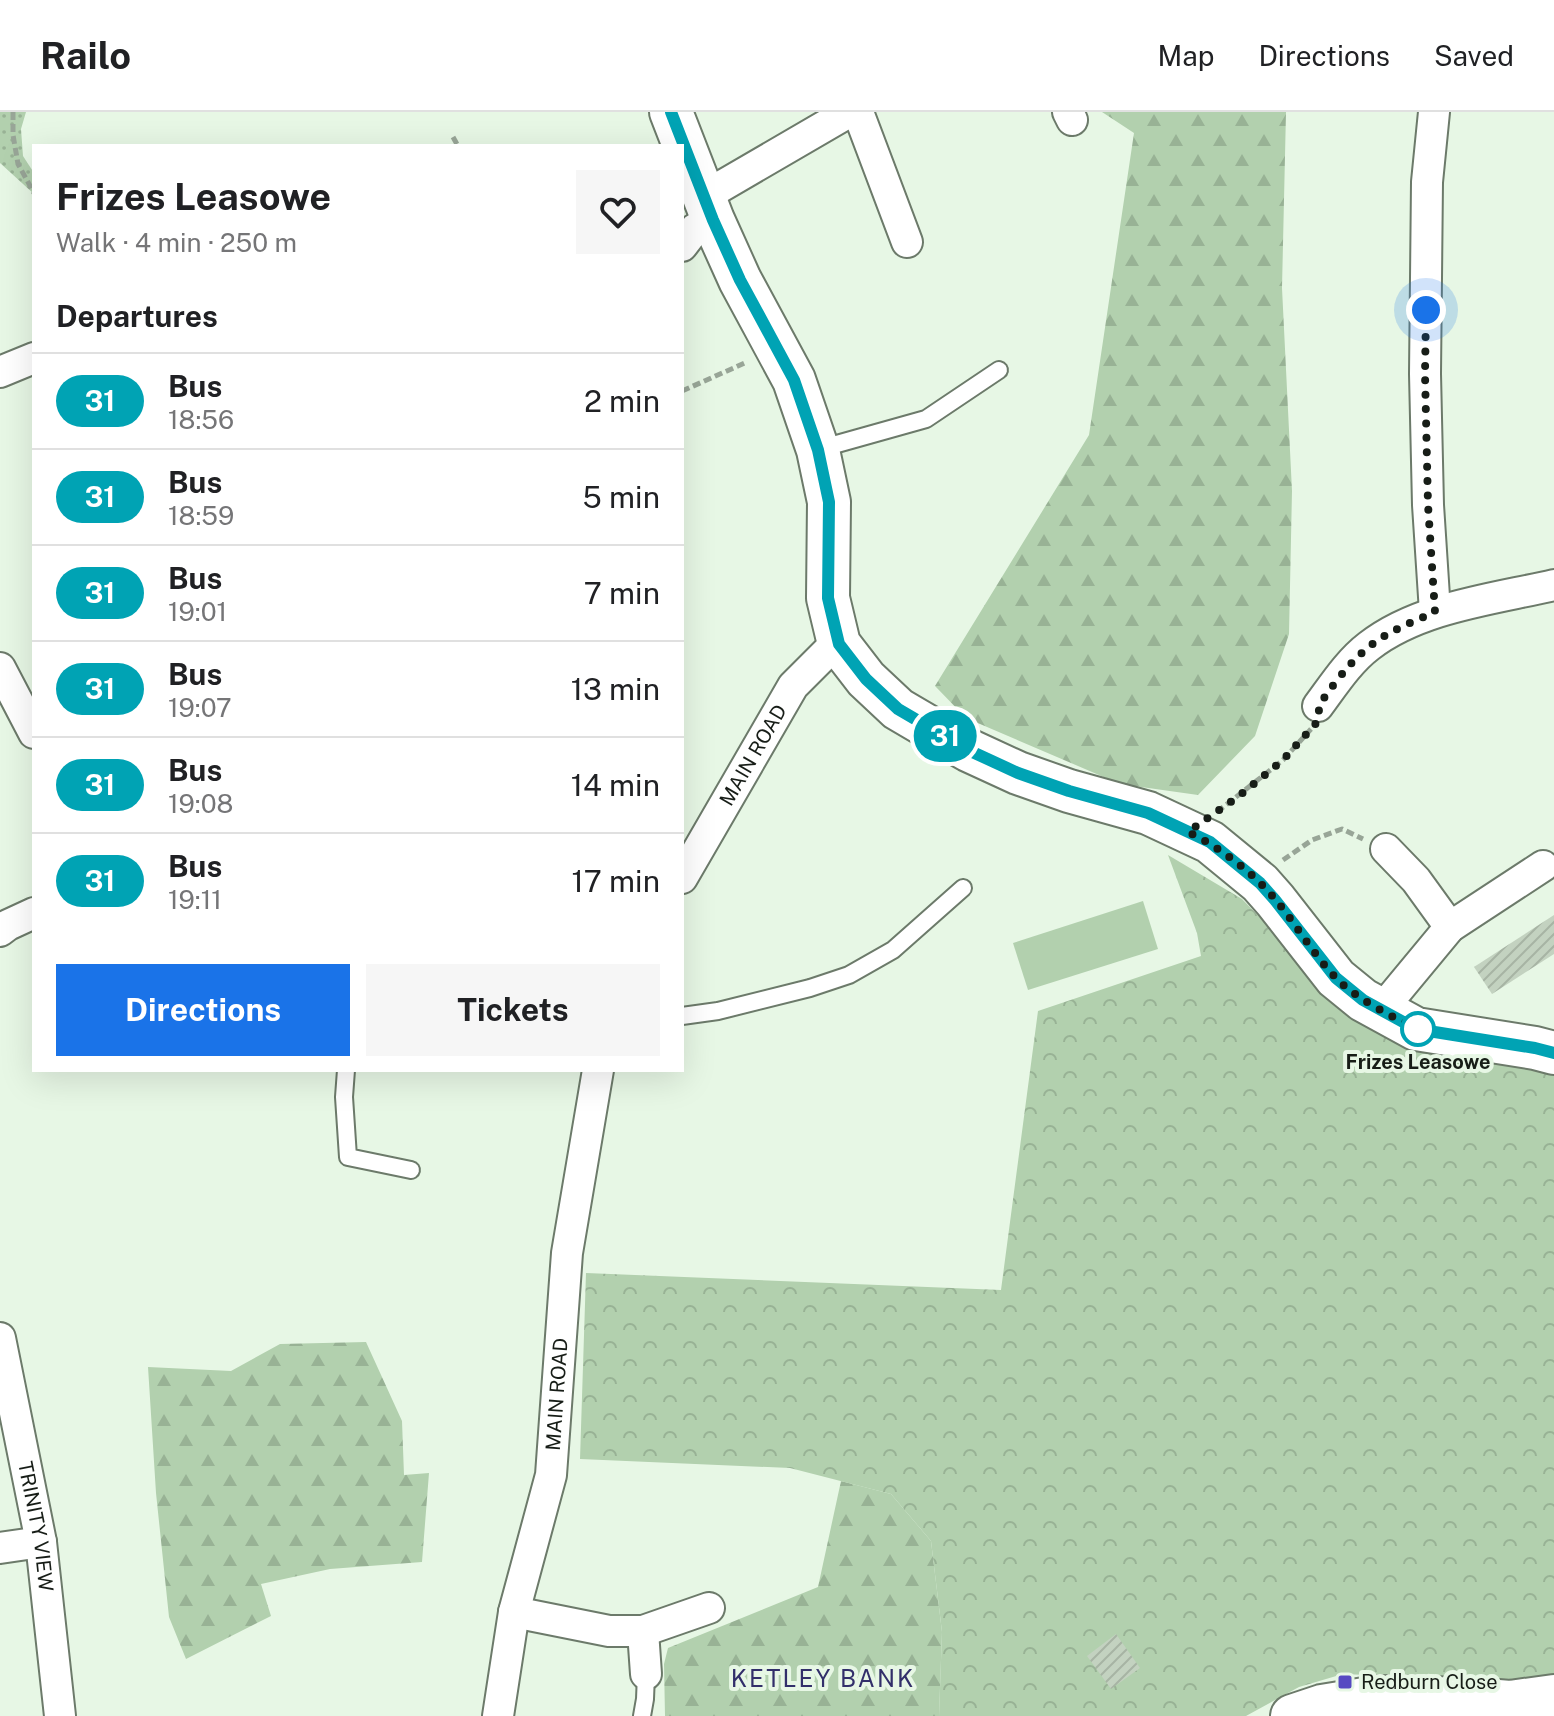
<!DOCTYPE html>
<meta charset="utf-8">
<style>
:root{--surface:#fff;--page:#f6f6f6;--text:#202124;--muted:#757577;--line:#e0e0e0;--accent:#1a73e8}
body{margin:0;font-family:"Public Sans",sans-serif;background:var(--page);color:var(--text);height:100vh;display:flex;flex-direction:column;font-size:30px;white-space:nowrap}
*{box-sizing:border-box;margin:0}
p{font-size:26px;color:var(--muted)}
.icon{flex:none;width:44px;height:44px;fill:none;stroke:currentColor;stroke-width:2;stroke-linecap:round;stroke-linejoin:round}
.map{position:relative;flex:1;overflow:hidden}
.sheet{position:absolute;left:32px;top:32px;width:652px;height:928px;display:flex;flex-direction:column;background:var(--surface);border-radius:0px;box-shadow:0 8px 32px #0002}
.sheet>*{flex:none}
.badge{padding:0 16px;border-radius:26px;font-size:28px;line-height:52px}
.you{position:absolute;width:40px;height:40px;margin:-20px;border:6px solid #fff;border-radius:50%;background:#1a73e8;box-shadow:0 0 0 12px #1a73e833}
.map>.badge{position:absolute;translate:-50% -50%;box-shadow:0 0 0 4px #fff}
h2{padding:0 24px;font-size:30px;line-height:72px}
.round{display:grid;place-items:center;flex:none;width:84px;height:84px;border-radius:0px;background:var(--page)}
.head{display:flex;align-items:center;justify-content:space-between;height:136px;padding:0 24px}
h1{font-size:38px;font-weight:700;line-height:60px}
.primary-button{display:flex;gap:16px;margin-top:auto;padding:16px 24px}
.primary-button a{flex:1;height:92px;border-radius:0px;background:var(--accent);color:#fff;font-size:32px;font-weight:700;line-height:92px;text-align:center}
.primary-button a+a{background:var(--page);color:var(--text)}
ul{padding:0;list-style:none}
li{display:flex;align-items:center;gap:24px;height:96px;padding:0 24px;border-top:2px solid var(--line)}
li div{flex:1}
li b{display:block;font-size:30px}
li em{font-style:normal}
li .badge{min-width:88px;font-weight:700;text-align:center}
header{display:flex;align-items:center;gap:48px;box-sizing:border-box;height:112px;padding:0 40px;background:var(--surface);border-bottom:2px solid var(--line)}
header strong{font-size:38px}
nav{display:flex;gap:44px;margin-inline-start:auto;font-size:28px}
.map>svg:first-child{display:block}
</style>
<header>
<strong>Railo</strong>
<nav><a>Map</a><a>Directions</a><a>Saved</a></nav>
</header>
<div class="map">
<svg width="1554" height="1604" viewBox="0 0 1554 1604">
<defs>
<pattern id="grass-dots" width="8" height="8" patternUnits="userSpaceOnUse" patternTransform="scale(2)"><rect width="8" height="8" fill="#b2d0ae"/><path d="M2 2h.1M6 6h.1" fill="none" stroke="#98b295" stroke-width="1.8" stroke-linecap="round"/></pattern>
<pattern id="forest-firs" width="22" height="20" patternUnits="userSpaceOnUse" patternTransform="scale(2)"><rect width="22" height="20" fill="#b2d0ae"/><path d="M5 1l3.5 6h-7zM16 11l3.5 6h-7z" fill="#98b295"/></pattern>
<pattern id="park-crowns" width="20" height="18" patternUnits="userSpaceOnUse" patternTransform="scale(2)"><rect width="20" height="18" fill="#b2d0ae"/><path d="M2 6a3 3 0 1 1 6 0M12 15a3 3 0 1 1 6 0" fill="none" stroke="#98b295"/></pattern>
<pattern id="building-hatch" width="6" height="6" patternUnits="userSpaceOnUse" patternTransform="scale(2)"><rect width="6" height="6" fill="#c3d2c0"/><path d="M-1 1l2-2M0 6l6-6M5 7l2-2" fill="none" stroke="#a7b4a4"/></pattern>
</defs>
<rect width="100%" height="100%" fill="#e7f7e5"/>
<path fill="url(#grass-dots)" d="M0 0H26L21 17 23 44 34 61V82L0 51Z"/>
<g fill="url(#forest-firs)">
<path d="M1102 0H1286L1282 176 1292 379 1289 522 1255 624 1198 683 1120 672 966 606 935 574 1089 323 1134 21Z"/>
<path d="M366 1230 402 1309 404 1363 429 1361 422 1450 330 1457 261 1472 271 1504 186 1547 169 1505 156 1381 148 1255 231 1259 280 1232Z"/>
<path d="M841 1369 891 1382 931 1429 942 1520 939 1604H665L664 1552 668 1536 818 1475Z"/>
</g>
<path fill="url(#park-crowns)" d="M1168 743 1242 787 1369 917 1554 954V1571L1343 1562 1299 1575 1246 1604H939L942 1520 931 1429 891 1382 790 1356 580 1347 586 1161 1001 1178 1038 899 1201 844 1197 821Z"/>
<path fill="#b2d0ae" d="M1143 789 1158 837 1028 878 1013 831Z"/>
<g fill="url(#building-hatch)">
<path d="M1554 803V842L1492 882 1474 855Z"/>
<path d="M1116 1522 1140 1556 1111 1577 1087 1544Z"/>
</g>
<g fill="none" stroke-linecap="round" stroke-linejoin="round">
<g stroke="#6c7a6a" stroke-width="20">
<g id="lane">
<path d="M819 337 926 307 999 258"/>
<path d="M682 904 718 899 810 876 849 863 893 838 963 776"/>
<path d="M346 958 344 985 348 1045 411 1058"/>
<path d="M642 1604 645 1587 646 1562"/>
</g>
</g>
<g stroke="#6c7a6a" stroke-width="34">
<g id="street">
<path d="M858 0 907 130"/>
<path d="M1068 0 1072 8"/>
<path d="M1434 0 1427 70 1425 262 1428 393 1435 500"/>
<path d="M703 85 849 0"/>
<path d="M682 134 695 117 713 108"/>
<path d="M0 260 34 246"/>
<path d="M0 556 34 621"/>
<path d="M1318 594C1333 574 1348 550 1369 534 1419 495 1494 487 1554 473"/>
<path d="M1386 737 1416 768 1450 815"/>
<path id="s1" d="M682 766 793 574 826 541 839 532"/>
<path d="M0 819 8 813 34 801"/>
<path d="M1382 897 1450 815 1543 754"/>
<path id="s2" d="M0 1226 41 1430 60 1604"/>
<path d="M0 1436 41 1430"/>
<path d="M514 1500 609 1519H643L709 1496"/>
<path d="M643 1519 646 1562"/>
<path id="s3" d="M498 1604 514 1500 551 1363 567 1141 598 958"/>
</g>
</g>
<g stroke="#6c7a6a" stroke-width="46">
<g id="secondary">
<path d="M671 0 713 108 740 168 794 268 818 338 829 390 828 486 839 532 866 567 898 597 968 638 1018 661 1069 679 1148 701 1210 730 1260 771 1275 788 1336 866 1363 888 1416 917 1535 936 1554 941"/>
<path d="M1292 1604 1322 1594 1377 1585 1473 1587 1510 1590 1554 1584"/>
</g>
</g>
<g stroke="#98a597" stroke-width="5" stroke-dasharray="8 4" stroke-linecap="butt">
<path d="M13 0V23L18 52 34 81"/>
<path d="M453 25 458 34"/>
<path d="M682 279 747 250"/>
<path d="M1217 700 1283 648 1311 617"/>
<path d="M1283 748 1312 728 1342 717 1363 727"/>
</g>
<use href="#lane" stroke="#fff" stroke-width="16"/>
<use href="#street" stroke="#fff" stroke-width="30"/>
<use href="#secondary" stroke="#fff" stroke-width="42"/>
</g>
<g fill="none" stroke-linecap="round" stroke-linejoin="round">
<g stroke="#fff" stroke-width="18">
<path id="line" d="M671 0 713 108 740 168 794 268 818 338 829 390 828 486 839 532 866 567 898 597 968 638 1018 661 1069 679 1148 701 1210 730 1260 771 1275 788 1336 866 1363 888 1416 917 1535 936 1554 941"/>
</g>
<use href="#line" stroke="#00a3b4" stroke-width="12"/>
<path stroke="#171d17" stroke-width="8" stroke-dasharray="0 14.4" d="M1418 917C1394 906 1353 885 1335 865 1313 842 1296 812 1275 787 1252 760 1221 736 1188 720L1239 684 1283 648 1318 609C1318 591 1324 586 1335 571 1367 529 1388 520 1435 500L1428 393 1425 262 1426 198"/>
</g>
<circle fill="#fff" stroke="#00a3b4" stroke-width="4" cx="1418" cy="917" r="16"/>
<rect fill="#574ac2" stroke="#e7f7e5" stroke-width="3" x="1337" y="1562" width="16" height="16" rx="4"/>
<g text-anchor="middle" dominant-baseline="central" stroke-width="8" stroke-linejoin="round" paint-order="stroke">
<g font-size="20" fill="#171d17" stroke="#e7f7e5">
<text stroke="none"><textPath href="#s1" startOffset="142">MAIN ROAD</textPath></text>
<text stroke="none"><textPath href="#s3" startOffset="328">MAIN ROAD</textPath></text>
<text stroke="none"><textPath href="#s2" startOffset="192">TRINITY VIEW</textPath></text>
</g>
<g font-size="20" font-weight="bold" fill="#171d17" stroke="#e7f7e5">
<text x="1418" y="950">Frizes Leasowe</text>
</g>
<g font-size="20" fill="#171d17" stroke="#e7f7e5" text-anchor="start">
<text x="1361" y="1570">Redburn Close</text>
</g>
<g font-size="24" letter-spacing="2" fill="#322f6a" stroke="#e7f7e5">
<text x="823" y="1566">KETLEY BANK</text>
</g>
</g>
</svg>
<div class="you" style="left:1426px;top:198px"></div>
<b class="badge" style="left:945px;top:624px;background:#00a3b4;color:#fff">31</b>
<section class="sheet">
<div class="head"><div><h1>Frizes Leasowe</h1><p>Walk · 4 min · 250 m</p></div><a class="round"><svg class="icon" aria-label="heart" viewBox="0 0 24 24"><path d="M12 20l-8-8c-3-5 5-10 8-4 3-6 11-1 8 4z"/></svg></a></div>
<h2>Departures</h2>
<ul>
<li><span class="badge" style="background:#00a3b4;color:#fff">31</span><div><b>Bus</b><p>18:56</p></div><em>2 min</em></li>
<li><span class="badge" style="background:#00a3b4;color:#fff">31</span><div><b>Bus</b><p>18:59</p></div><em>5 min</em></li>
<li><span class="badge" style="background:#00a3b4;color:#fff">31</span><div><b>Bus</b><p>19:01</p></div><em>7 min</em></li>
<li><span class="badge" style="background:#00a3b4;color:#fff">31</span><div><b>Bus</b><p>19:07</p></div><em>13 min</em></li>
<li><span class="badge" style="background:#00a3b4;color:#fff">31</span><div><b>Bus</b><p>19:08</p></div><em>14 min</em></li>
<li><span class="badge" style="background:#00a3b4;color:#fff">31</span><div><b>Bus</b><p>19:11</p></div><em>17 min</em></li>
</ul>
<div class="primary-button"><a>Directions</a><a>Tickets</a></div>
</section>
</div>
